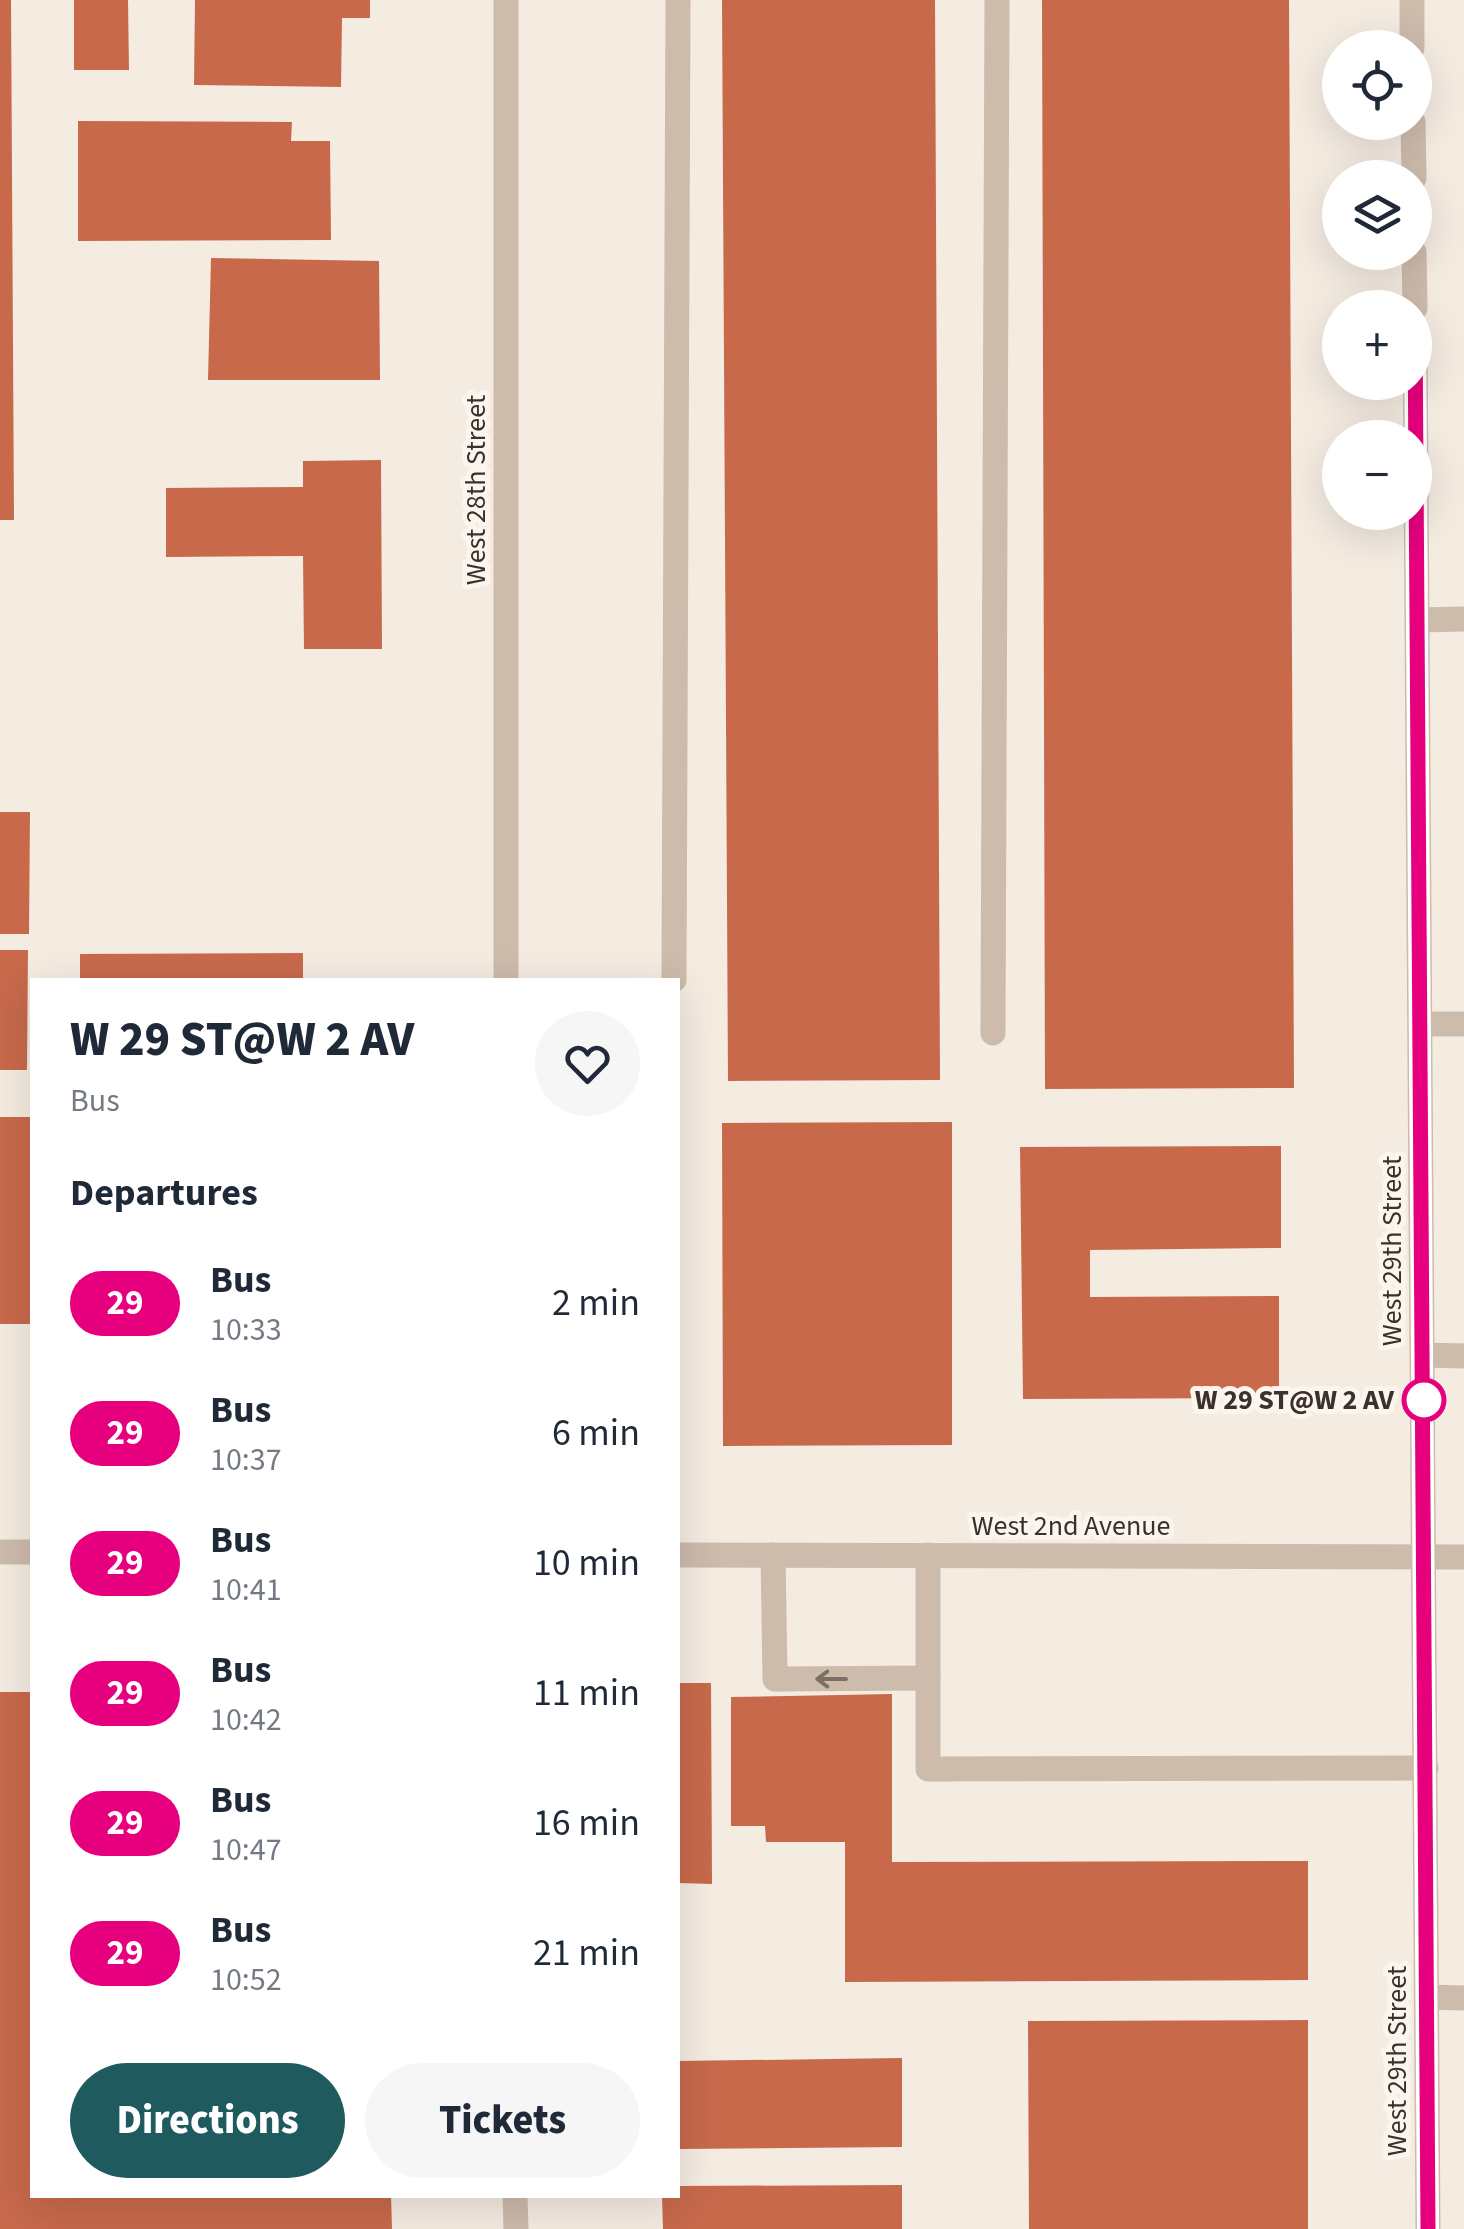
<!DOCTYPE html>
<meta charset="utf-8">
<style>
:root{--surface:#fff;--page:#f6f6f7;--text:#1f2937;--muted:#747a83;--accent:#1f5a5e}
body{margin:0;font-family:"Source Sans 3",sans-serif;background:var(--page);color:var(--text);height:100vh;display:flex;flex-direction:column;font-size:38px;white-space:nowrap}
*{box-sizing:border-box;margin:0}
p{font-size:32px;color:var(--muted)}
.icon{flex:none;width:55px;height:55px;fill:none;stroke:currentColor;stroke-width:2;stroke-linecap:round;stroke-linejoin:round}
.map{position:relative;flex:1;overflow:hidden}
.details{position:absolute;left:30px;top:978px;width:650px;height:1220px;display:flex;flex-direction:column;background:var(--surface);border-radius:0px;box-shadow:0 10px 40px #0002}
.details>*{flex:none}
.badge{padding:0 20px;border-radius:32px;font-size:35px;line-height:65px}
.controls{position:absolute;left:1322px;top:30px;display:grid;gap:20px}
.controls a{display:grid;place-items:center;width:110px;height:110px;border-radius:50%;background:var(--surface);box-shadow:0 10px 40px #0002;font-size:50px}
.map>.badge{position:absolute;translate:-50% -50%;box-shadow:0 0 0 5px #fff}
h2{padding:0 40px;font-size:38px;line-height:90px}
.round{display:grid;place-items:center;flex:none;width:105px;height:105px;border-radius:52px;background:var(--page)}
.head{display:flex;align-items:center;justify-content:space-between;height:170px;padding:0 40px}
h1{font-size:48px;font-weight:800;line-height:75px}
.button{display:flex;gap:20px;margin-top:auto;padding:20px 40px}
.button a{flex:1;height:115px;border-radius:60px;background:var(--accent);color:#fff;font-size:40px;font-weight:800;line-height:115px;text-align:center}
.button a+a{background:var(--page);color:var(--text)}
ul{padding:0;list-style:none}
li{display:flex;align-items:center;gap:30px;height:130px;padding:0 40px}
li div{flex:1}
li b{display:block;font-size:38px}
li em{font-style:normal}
li .badge{min-width:110px;font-weight:700;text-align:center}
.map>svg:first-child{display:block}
</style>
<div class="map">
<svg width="1464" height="2229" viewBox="0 0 1464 2229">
<rect width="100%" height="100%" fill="#f4ebe1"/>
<g fill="#c8694b">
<path d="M0 0H11L14 520H0Z"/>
<path d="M74 0H128L129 70H74Z"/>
<path d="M195 0H370V18H342L341 87 194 85Z"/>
<path d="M722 0H935L940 1080 728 1081Z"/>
<path d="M1042 0H1289L1294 1088 1045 1089Z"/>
<path d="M78 121 292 122 291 141H330L331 240 78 241Z"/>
<path d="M211 258 379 261 380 380H208Z"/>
<path d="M381 460 382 649H304L303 556 166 557V488L303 487V461Z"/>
<path d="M0 812H30L29 934H0Z"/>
<path d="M0 950H28L27 1070H0Z"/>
<path d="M303 953V980H80V954Z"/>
<rect x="0" y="1117" width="32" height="207"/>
<path d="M952 1122V1445L723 1446 722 1123Z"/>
<path d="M1281 1146V1248L1090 1250V1297L1279 1296V1398L1023 1399 1020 1147Z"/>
<path d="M678 1683H711L712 1884 678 1883Z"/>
<path d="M0 1692H32V2195H391L392 2229H0Z"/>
<path d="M892 1694V1862L1308 1861V1980L845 1982V1842H766L765 1826H731V1697Z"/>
<path d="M1308 2020V2229H1029L1028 2021Z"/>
<path d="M902 2058V2147L678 2149V2061Z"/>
<path d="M902 2185V2229H663L662 2195H678V2186Z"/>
</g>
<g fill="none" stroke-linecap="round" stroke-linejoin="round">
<g stroke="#cdbbac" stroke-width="25">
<path d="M1418 620 1464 619"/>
<path d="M674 980 678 0"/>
<path d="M1421 1024H1464"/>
<path d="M993 1033 997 0"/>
<path d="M1423 1355 1464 1356"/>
<path d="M773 1555 775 1679 928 1678"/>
<path d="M928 1555V1769L1426 1768"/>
<path d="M1427 1997 1464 1998"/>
</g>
<g stroke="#cdbbac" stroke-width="25">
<path d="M506 0V980"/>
<path d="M0 1552H32"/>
<path d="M678 1555 1464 1557"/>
<path d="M515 2195 516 2229"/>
</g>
<g stroke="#cdbbac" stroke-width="25">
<path d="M1412 0V48"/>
<path d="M1413 122 1414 178"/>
<path d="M1414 252 1415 308"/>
<path d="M1415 333 1428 2229"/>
</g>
</g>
<defs><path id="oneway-shaft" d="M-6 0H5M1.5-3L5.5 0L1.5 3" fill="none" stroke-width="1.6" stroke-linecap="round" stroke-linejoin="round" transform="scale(2.5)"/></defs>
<use stroke="#7d6f65" href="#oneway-shaft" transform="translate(831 1679) rotate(180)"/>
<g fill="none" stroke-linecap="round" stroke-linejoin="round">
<g stroke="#fff" stroke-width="22">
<path id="line" d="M1415 327 1428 2229"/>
</g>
<use href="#line" stroke="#e6007e" stroke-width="15"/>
</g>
<circle fill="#fff" stroke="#e6007e" stroke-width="5" cx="1424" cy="1400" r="20"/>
<g text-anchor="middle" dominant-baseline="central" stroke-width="10" stroke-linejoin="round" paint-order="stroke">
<g font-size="28" fill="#3b302b" stroke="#fbf5ee">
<text transform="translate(476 490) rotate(-90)">West 28th Street</text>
<text transform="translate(1392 1251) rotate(-90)">West 29th Street</text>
<text x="1071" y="1526">West 2nd Avenue</text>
<text transform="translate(1397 2061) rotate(-90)">West 29th Street</text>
</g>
<g font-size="28" font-weight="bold" fill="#3b302b" stroke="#fbf5ee" text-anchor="end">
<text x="1394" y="1400">W 29 ST@W 2 AV</text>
</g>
</g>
</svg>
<div class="controls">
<a><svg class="icon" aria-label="locate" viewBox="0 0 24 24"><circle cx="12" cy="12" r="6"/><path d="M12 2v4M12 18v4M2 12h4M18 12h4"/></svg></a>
<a><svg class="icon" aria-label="layers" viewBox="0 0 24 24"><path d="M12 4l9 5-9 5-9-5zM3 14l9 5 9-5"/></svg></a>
<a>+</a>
<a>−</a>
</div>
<section class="details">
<div class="head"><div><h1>W 29 ST@W 2 AV</h1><p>Bus</p></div><a class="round"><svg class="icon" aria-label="heart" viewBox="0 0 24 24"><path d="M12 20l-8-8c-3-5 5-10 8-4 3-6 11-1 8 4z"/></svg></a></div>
<h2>Departures</h2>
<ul>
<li><span class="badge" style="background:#e6007e;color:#fff">29</span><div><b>Bus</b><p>10:33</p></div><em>2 min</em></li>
<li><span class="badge" style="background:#e6007e;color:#fff">29</span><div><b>Bus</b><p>10:37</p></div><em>6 min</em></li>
<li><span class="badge" style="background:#e6007e;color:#fff">29</span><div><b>Bus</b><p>10:41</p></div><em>10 min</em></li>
<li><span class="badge" style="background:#e6007e;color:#fff">29</span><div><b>Bus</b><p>10:42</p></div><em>11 min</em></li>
<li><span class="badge" style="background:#e6007e;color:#fff">29</span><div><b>Bus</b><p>10:47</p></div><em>16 min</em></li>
<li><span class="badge" style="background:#e6007e;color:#fff">29</span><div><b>Bus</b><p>10:52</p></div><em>21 min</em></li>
</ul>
<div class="button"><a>Directions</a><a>Tickets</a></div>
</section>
</div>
